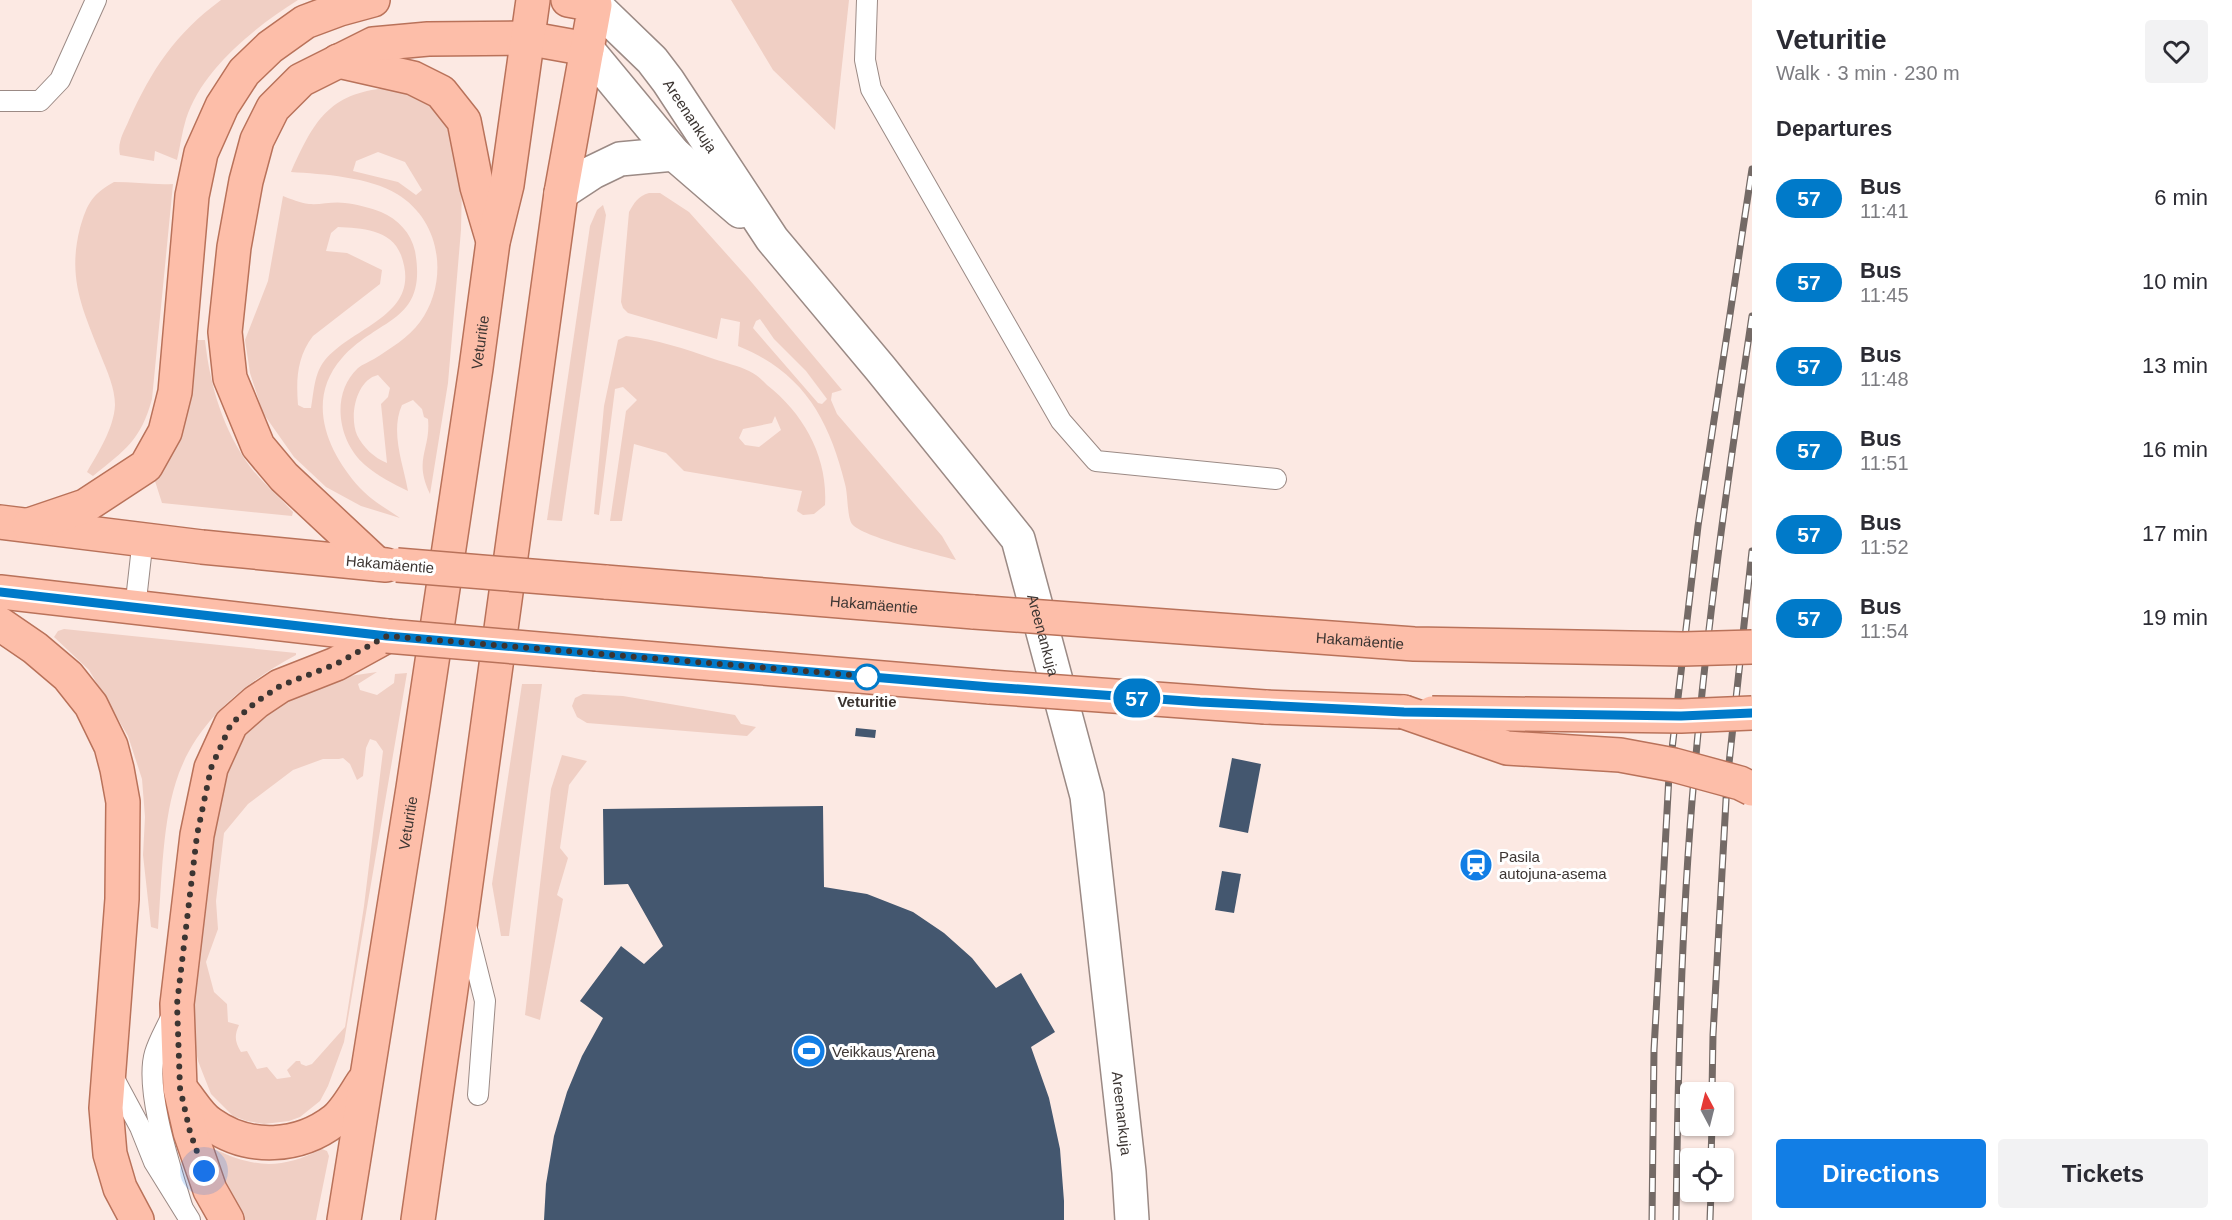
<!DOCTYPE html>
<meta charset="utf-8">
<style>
:root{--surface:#fff;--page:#f2f2f3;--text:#2b2b33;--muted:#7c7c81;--accent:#127ee5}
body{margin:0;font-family:Helvetica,sans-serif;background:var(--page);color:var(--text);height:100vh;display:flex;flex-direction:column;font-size:22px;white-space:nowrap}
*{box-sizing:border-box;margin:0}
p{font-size:20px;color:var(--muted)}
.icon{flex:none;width:33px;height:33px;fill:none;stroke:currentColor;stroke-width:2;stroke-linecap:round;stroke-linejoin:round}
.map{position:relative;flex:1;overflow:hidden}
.sheet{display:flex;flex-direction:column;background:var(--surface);width:480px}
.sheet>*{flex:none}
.badge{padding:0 12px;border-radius:20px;font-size:21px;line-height:39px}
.needle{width:39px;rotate:353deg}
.tools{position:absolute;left:1680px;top:1082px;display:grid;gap:12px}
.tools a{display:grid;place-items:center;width:54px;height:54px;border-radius:6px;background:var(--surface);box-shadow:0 2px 4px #0004;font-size:30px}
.you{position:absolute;width:30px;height:30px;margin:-15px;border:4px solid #fff;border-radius:50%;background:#1a73e8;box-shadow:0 0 0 9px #1a73e833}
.map>.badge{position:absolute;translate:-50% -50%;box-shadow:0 0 0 3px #fff}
h2{padding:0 24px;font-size:22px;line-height:54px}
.round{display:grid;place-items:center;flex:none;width:63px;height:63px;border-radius:6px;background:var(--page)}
.headline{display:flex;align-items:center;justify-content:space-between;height:102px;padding:0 24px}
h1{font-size:28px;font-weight:800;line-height:45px}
.primary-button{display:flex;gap:12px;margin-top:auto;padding:12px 24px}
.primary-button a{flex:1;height:69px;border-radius:6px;background:var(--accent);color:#fff;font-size:24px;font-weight:800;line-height:69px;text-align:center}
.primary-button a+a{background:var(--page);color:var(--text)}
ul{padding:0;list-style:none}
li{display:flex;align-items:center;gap:18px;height:84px;padding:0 24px}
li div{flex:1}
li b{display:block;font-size:22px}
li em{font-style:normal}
li .badge{min-width:66px;font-weight:700;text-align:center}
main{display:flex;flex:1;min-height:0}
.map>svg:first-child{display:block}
</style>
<main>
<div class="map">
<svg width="1752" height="1220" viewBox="0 0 1752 1220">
<rect width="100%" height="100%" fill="#fce9e3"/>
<g fill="#f0cfc4" fill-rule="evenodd">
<path d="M221 0H298C255 27 202 69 186 119 182 132 180 147 177 160L155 151 154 161 120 155C117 142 124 132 129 120 152 69 175 34 221 0Z"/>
<path d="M731 0H849L835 130 773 70Z"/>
<path d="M387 88 398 89 425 99 450 125 462 184 461 230 448 383 430 494C413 459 431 450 428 419L424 417 422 409 413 400 402 405C390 432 403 463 408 491 393 484 378 476 365 465 338 442 330 394 358 368 363 364 369 362 374 359 390 349 409 337 420 322 449 282 442 221 397 194 369 177 323 174 291 172 313 123 328 93 387 88ZM378 152 405 162 422 190 416 195 398 182 353 171 356 161ZM378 375 390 388 388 397 381 404 387 463C374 458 363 447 357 435 349 416 356 380 378 375Z"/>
<path d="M114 182C134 182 153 185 173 184L152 399C141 440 125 450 93 476L87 472C98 453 114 428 115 405 115 388 107 371 101 356 83 310 67 279 80 228 87 204 92 194 114 182Z"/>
<path d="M649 193H660L689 212 748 278 842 390 832 393 831 400 837 414 942 536 956 560C938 555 862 537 852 524 847 517 848 494 845 484 829 419 803 372 738 346L740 322 721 318 717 339 628 313 623 308 621 302 629 212C634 203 638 196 649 193ZM760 319 774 339 806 371 827 399 822 404 818 403 753 328 756 321Z"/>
<path d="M283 196C291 199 300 203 309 204 321 205 333 201 345 203 356 204 371 208 381 212 398 219 411 233 415 251 428 323 378 317 342 358 305 400 327 452 360 488 371 500 387 509 400 518L361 506 326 487 294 457 263 413 250 373 245 340 268 281ZM338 227C361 228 391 229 401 255 423 315 355 325 325 360 314 373 314 392 311 408H304L298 405C296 379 297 357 313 336L380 284 382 270 347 253 326 251 331 233Z"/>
<path d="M603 205 606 215 562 521 547 520 590 226 597 210Z"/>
<path d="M626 336C656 339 685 349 714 359 726 363 739 366 749 371 756 374 762 380 767 385 804 414 828 457 825 505L814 514 803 515 797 511 802 491 684 471 666 453 634 444 622 521H610L626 411 637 400 623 387 615 389 599 515 594 514 604 406 618 340ZM775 416 781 430 759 447 745 445 739 438 743 429 772 423Z"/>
<path d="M195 340H205C210 386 223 430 251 468 264 484 279 497 293 512L292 516 162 503 154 478Z"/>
<path d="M64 629 296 653V655C246 682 200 718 179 773 162 818 162 881 158 929L151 927 143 855 145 817 142 779 128 736 89 670 54 637 58 631Z"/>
<path d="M377 672 358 684 360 690 377 695 394 683 395 674 407 673 344 1042 328 1086 320 1101 300 1117 289 1121 264 1124 247 1121 233 1116 211 1094 198 1061 191 1026 212 811 236 742 277 701 336 678ZM370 739 376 741 383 751 364 906 345 1027 312 1064 306 1066 301 1064 300 1061H296L287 1070 291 1077 277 1079 267 1067 257 1069 247 1051 241 1052C235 1042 234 1036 239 1025L228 1022 227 1004 214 992 206 962 218 929 216 901 224 833 248 804 293 770 323 759H339L343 758 350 764 357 780 363 776 366 748Z"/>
<path d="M522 684H542L509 936H501L492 884Z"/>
<path d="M583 694 623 696 735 715 741 724 756 727 747 736 587 723 577 717 572 706 575 698Z"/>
<path d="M562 755 587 761 569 785 560 848 568 858 557 895 563 899 540 1020 525 1015 551 789Z"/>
<path d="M212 1148C254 1168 280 1170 322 1149L327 1151 329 1156 316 1220H241L208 1150Z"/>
</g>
<g fill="#44576f">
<path d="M856 728 876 730 875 738 855 736Z"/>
<path d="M1232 758 1261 764 1248 833 1219 827Z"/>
<path d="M823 806 824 887 867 894 913 912 944 933 972 958 996 988 1021 973 1055 1032 1031 1047 1049 1098 1060 1149 1064 1201V1220H544L546 1184 554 1136 567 1092 582 1056 603 1018 580 1001 621 946 644 964 663 946 628 884 604 885 603 809Z"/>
<path d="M1222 871 1241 874 1234 913 1215 910Z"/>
</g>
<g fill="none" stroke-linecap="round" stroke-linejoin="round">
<g stroke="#9b8a85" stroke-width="22">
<g id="service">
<path d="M867 0 865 60 871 89 1061 421 1096 461 1276 479"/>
<path d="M0 101H40L60 80 96 0"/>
<path d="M135 609 143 538"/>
<path d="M467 929 485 1001 478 1095"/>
<path d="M172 1015C167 1027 159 1040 155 1053 144 1089 171 1169 182 1206"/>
<path d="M111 1073 140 1127 154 1162 190 1220"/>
</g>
</g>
<g stroke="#9b8a85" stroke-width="36">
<g id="minor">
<path id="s1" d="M595 5 652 60 668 81 772 239 880 368 1018 539 1087 796 1129 1172 1132 1220"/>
<path d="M587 49 674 154 740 211"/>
<path d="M561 193 593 172 620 159 674 154"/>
</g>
</g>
<g stroke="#b9725a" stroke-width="36">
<g id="primary">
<path d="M338 61 413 78 441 92 464 121 477 187 493 241"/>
<path d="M0 522 202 547 386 565"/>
<path d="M29 525 85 506 146 466 165 432 175 392 192 196 201 153 222 106 244 72 270 47 305 22 340 9 373 0"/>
<path d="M377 564 284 477 258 446 230 378 225 332 234 247 246 181 257 140 273 108 301 80 373 44 428 39 526 38 587 49"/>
<path id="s2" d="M605 582 974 612"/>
<path d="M0 592 387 636"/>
<path d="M0 624 35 648 68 676 91 705 111 746 117 769 123 802 122 899 106 1108 110 1154 120 1188 137 1220"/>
<path d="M597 654 990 687"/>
<path d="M1265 707 1404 712"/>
<path d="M184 1093C192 1103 200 1117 211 1124 249 1151 299 1148 335 1120 346 1111 355 1094 363 1082"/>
<path d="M227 1220 210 1190 190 1132 180 1088 177 1004 197 835 211 768 231 724 256 702 280 686 336 664 387 636"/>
<path id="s3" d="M344 1220 413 788 476 368 493 242 507 185 533 0"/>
<path d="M418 1220 462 912 561 193 595 5 568 0"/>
</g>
</g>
<use href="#service" stroke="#fff" stroke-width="20"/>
<use href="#minor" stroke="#fff" stroke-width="33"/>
<use href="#primary" stroke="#fdbea9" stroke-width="33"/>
<g stroke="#746a66" stroke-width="7">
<g id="rail">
<path d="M1712 1092 1713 1035 1727 782 1752 551"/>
<path d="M1711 1158 1712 1125"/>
<path d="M1652 1220 1654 1050 1669 775 1698 526 1752 169"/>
<path d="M1676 1220C1678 1073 1681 925 1694 778 1707 623 1729 470 1752 316"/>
<path d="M1710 1220 1711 1191"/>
</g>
</g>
<use href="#rail" stroke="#fff" stroke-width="4.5" stroke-dasharray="14" stroke-linecap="butt"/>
<g stroke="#b9725a" stroke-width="36" stroke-linecap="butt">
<g id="primary-bridge">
<path d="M397 565 605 582"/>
<path id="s4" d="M974 612 1414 644 1683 649 1752 647"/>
<path d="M387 636 597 654"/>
<path d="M990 687 1265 707"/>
<path d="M1404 712 1507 748 1620 755 1674 765 1740 783 1752 789"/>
<path d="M1432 713 1681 716 1752 713"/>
</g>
</g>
<use href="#primary-bridge" stroke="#fdbea9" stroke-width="33"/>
</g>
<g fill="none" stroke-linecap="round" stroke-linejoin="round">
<g stroke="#fff" stroke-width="14">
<path id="line" d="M0 592 387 636 990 687 1200 702 1404 712 1681 716 1752 713"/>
</g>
<use href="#line" stroke="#007ac9" stroke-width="9"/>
<path stroke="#3c3532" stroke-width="6" stroke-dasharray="0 10.8" d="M204 1171 190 1132 180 1088 177 1004 197 835 211 768 231 724 256 702 280 686 336 664 387 636 875 677H867"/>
</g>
<defs>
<g id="station-disc" transform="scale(1.725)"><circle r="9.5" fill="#127ee5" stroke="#fff"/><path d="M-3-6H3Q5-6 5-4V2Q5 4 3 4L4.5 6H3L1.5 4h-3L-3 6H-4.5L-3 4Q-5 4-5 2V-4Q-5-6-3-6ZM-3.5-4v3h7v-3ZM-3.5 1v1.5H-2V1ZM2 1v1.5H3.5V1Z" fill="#fff"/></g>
<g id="stadium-disc" transform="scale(1.725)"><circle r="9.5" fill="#127ee5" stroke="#fff"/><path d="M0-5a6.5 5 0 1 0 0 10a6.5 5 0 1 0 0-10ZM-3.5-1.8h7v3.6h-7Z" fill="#fff"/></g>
</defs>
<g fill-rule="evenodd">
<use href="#station-disc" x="1476" y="865"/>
<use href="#stadium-disc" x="809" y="1051"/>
</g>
<circle fill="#fff" stroke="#007ac9" stroke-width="3" cx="867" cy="677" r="12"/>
<g text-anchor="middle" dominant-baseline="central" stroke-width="6" stroke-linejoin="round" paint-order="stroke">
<g font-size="15" fill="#3c3532" stroke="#fff">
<text stroke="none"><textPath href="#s1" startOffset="147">Areenankuja</textPath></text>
<text stroke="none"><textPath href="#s3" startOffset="888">Veturitie</textPath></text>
<text transform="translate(390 564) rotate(5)">Hakamäentie</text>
<text stroke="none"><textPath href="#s2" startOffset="270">Hakamäentie</textPath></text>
<text stroke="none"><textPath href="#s1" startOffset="782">Areenankuja</textPath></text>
<text stroke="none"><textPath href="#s4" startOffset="387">Hakamäentie</textPath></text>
<text stroke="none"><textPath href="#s3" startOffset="402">Veturitie</textPath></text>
<text stroke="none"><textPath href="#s1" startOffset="1268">Areenankuja</textPath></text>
</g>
<g font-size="15" font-weight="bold" fill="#3c3532" stroke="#fff">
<text x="867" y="701">Veturitie</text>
</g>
<g font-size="15" fill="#3c3532" stroke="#fff" text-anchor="start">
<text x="1499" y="856">Pasila<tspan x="1499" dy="17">autojuna-asema</tspan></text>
<text x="832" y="1051">Veikkaus Arena</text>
</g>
</g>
</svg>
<div class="tools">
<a><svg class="needle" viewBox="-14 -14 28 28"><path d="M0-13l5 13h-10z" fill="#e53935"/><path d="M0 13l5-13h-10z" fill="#7c7c81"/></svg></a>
<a><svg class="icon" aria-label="locate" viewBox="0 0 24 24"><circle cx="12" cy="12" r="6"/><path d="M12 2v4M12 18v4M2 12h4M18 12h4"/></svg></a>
</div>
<div class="you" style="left:204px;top:1171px"></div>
<b class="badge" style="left:1137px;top:698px;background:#007ac9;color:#fff">57</b>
</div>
<section class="sheet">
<div class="headline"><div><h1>Veturitie</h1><p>Walk · 3 min · 230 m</p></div><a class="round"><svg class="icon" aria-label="heart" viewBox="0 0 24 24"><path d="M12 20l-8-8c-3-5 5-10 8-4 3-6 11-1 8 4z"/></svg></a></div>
<h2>Departures</h2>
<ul>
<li><span class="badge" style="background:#007ac9;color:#fff">57</span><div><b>Bus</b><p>11:41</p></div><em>6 min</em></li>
<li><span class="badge" style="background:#007ac9;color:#fff">57</span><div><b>Bus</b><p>11:45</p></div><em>10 min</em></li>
<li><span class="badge" style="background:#007ac9;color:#fff">57</span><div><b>Bus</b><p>11:48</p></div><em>13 min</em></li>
<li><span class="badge" style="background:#007ac9;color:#fff">57</span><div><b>Bus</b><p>11:51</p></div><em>16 min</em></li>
<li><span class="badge" style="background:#007ac9;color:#fff">57</span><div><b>Bus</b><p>11:52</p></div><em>17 min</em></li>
<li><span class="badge" style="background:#007ac9;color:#fff">57</span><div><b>Bus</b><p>11:54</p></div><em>19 min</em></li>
</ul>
<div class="primary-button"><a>Directions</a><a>Tickets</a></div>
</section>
</main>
